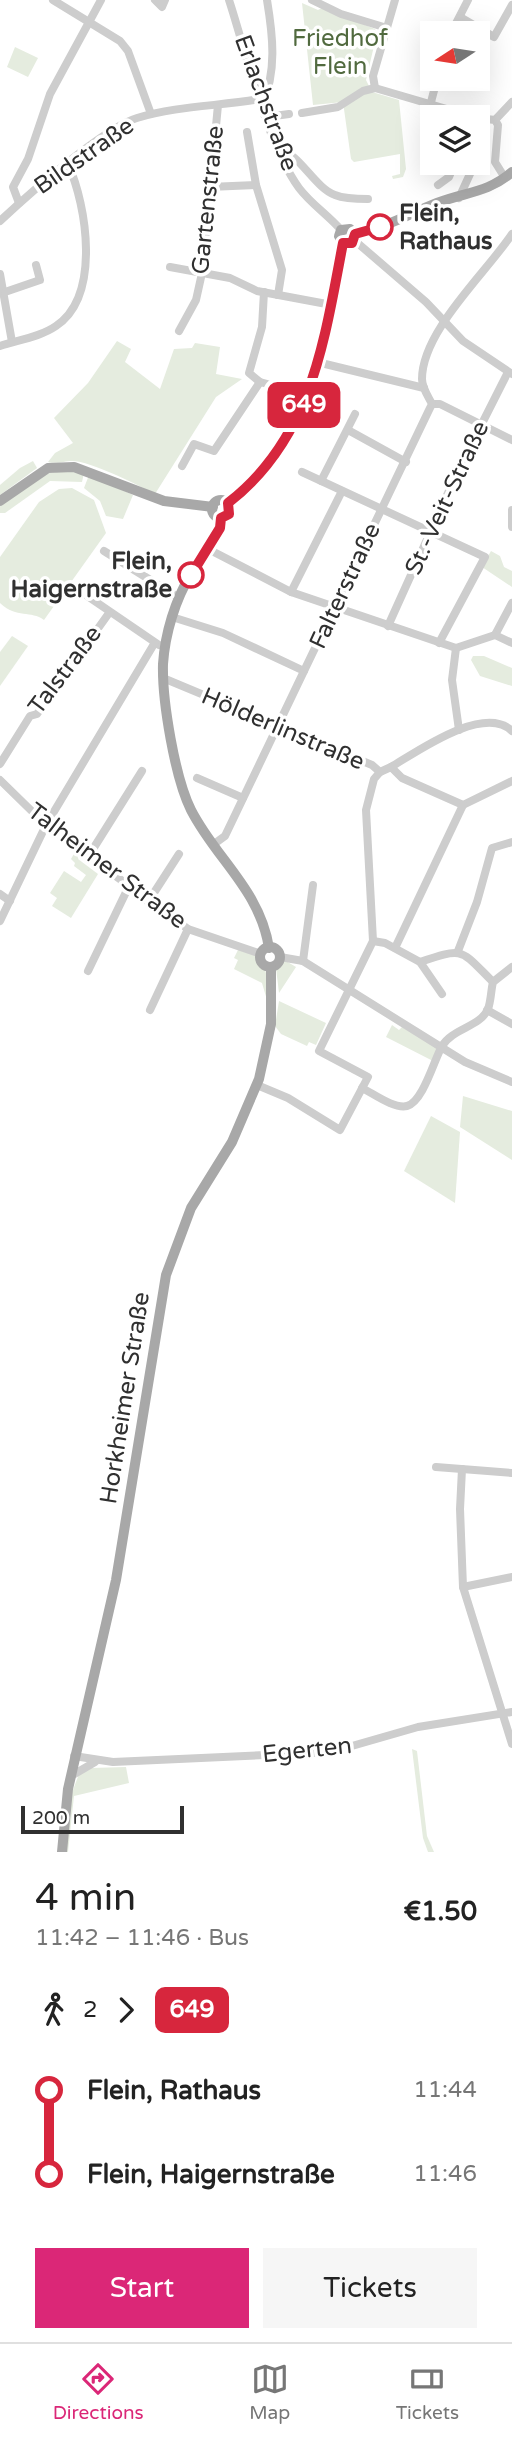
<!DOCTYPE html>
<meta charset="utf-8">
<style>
:root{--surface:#fff;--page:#f6f6f6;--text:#222;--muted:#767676;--line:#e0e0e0;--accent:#db2777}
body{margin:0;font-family:"Varela Round",sans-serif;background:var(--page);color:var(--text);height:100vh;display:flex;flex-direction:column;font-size:26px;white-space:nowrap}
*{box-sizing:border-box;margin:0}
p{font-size:23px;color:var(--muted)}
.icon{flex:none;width:38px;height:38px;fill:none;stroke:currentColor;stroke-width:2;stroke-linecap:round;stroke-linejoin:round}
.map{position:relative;height:1852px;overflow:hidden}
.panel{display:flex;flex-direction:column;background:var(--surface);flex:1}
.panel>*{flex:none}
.badge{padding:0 14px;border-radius:10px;font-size:24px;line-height:46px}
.needle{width:46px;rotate:258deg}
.buttons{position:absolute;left:420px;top:21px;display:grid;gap:14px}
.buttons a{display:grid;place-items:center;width:70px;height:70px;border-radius:0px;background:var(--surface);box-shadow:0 7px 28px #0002;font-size:35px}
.scale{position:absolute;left:21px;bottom:18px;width:163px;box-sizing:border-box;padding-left:7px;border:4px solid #303030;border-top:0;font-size:19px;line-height:24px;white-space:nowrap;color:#303030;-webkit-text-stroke:5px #fff;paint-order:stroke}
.map>.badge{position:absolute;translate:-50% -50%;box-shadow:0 0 0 4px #fff}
.legs{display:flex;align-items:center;gap:10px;height:77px;padding:0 35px;font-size:23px}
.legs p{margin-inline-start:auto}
.summary{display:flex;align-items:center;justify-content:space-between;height:119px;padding:0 35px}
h1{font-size:38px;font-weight:600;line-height:52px}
.action{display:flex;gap:14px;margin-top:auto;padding:14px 35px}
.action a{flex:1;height:80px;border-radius:0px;background:var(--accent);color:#fff;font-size:28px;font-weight:600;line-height:80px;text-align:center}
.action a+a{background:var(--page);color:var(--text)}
ul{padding:0 35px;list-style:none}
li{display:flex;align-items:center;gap:24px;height:84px;font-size:26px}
li i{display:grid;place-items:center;width:10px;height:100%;margin:0 9px;background:currentColor}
li i::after{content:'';width:18px;height:18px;margin:-9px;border:5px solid;border-radius:50%;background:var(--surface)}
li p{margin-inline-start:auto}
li:first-child i{background:linear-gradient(#0000 50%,currentColor 0)}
li:last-child i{background:linear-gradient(currentColor 50%,#0000 0)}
.tab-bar{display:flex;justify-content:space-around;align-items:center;height:98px;border-top:2px solid var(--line);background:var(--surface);font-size:19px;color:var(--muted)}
.tab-bar a{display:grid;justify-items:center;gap:4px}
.tab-bar .active{color:var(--accent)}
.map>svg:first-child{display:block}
</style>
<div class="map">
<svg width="512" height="1852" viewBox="0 0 512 1852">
<rect width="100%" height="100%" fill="#fff"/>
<g fill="#e5ecdf">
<path d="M302 3 318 10 322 8 375 29 377 33 366 80 372 92 399 100 406 169 403 177 393 179 392 176 400 174V154L354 162 351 159 343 102 313 105Z"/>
<path d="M15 47 38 58 28 77 7 67Z"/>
<path d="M117 341 131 349 125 362 160 389 174 349 192 348 195 343 220 347 216 374 242 379 216 397 155 494C138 485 87 459 70 461 61 462 57 464 48 462L55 453 73 443 54 418 88 383Z"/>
<path d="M33 461 37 468 0 495V485L20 468Z"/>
<path d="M62 471 84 473 82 482 50 481 5 513H0V506L44 474Z"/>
<path d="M89 475 133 495 123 519 106 516 100 501 84 488Z"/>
<path d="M72 488 94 500 106 533 44 620C31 610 17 619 0 603V557L39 502 59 489Z"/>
<path d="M491 551 500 556 504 567 512 571V587L482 567Z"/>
<path d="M12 636 28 646 0 686V652Z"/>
<path d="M473 656H484L512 668V686L480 676 471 660Z"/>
<path d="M75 852 80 856 78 859 98 874 71 918 52 906 57 898 50 893 64 871 81 882 86 875 74 866 75 863 71 859Z"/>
<path d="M238 950 257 955C258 962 262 964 265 970 271 984 268 1007 266 1022L267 1000 262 983 234 969 238 960 234 958Z"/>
<path d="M286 961 296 967 279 993 276 968Z"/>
<path d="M279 1001 326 1023 316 1045 309 1042 307 1046 281 1034 275 1026Z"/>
<path d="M392 1025 399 1030 402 1027 439 1049 433 1061 386 1037Z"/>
<path d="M463 1096 512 1111V1160L460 1127Z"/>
<path d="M431 1116 460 1132 455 1203 404 1171Z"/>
<path d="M412 1749 417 1751 427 1836 434 1852H428L423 1838Z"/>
<path d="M126 1767 129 1783 74 1796 68 1852H65L71 1795 79 1774 91 1768Z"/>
</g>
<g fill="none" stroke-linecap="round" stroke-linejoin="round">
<g stroke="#cdcdcd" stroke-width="8">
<path d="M53 0 120 41 128 51 151 114"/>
<path d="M155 0 162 7 165 0"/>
<path d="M229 0C247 55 266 142 299 188 311 204 328 215 341 230"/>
<path d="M312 0 341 14 387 28"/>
<path d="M460 17 494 37 512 5"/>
<path d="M451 33 468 0"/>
<path d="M375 88 373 76 395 0"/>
<path d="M262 105C277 72 273 36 267 0"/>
<path d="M430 106 437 79"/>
<path d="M302 113 338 107 363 91 375 88 474 117"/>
<path d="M267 117 289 114"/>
<path d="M478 118 495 120 498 125 495 162 505 178"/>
<path d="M495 120 512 102"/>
<path d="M281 151C298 152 315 188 335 195 345 199 357 199 368 199"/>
<path d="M256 185 282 270 278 295"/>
<path d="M438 185 449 177 455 163"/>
<path d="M209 187 256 185 247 132"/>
<path d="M459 198 475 163"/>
<path d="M19 203 13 187 28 159 50 94 101 0"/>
<path d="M0 221C29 194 103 128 137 118 176 106 220 106 260 99"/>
<path d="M354 240 426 302 463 341 512 374"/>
<path d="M170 267 230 278 257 291 332 305"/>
<path d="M0 274 12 342"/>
<path d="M5 292 40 280 36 265"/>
<path d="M264 292 262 327 249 373 260 382 308 395"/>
<path d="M179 331 196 300 202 273 218 105"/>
<path d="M0 346C18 340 40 337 56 326 101 296 87 206 68 164"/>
<path d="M317 362 424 388"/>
<path d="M432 404H440L512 440"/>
<path d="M348 430 406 462"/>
<path d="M182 466 194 444 214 451 260 382"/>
<path d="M302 472 485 557 439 643"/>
<path d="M321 481 355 414"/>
<path d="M512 510V527"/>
<path d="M208 549 291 592 456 648 495 635 512 603"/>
<path d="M104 551 179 598"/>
<path d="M77 589 159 645"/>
<path d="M291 592 342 491"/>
<path d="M172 617 223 633 304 671"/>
<path d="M388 626 457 473 508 372"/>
<path d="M495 635 512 643"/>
<path d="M456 648 452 680 459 730"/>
<path d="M163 678 372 765 380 772 391 767 402 778 463 805 512 781"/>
<path d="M0 764 30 716 37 714 109 613"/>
<path d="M391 767C418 751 484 704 512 731"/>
<path d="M197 778 243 798"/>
<path d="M0 780 46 825 188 929 261 954"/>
<path d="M214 844 225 836 429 410 432 404C428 396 422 388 422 379 422 331 486 273 512 234"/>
<path d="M88 857 142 771"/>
<path d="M0 894 10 901"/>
<path d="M148 902 179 854"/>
<path d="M0 921 46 825 154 644"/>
<path d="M373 941 385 943 420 962 442 994"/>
<path d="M395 948 463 805"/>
<path d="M458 951 477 902 492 848 512 842"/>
<path d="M280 957 303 961 465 1062 512 1082"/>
<path d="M303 961 313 885"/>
<path d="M420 962C465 947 460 949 493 982"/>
<path d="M88 971 128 888"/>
<path d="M150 1010 188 929"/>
<path d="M487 1010 512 1024"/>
<path d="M257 1085 288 1098 340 1130 368 1077 319 1051 373 941 366 810 374 779 380 772"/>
<path d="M362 1088C374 1094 394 1109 407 1106 423 1102 434 1060 442 1046 453 1028 480 1027 488 1009 491 1001 491 990 493 982L512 967"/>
<path d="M436 1467 512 1473"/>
<path d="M462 1469 460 1509 463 1587 512 1744"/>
<path d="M463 1587 512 1577"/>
<path d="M74 1756 113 1762 331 1752 418 1727 512 1712"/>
<path d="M71 1776 95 1762"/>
</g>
<g stroke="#a8a8a8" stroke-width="10">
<path d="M355 234C385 228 409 214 437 203 465 192 488 193 512 172"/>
<path d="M343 243 339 236 341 230 350 229 355 234"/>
<circle cx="221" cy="509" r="9"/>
<path d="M0 501 48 468 74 467 164 501 213 507"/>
<path d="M228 503C312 438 324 341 343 243"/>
<path d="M221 518C219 539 202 556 191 574 175 600 165 634 163 664 162 701 175 778 191 810 216 859 260 890 269 948"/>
<circle cx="270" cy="957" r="10"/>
<path d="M62 1852 68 1789 116 1580 166 1275 191 1208 232 1142 259 1079 271 1024V967"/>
</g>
</g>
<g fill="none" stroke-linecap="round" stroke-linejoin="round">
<g stroke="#fff" stroke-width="16">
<path id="line-1" d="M191 575 220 528 221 518 229 514 228 503C312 438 324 342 343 243H352L355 234 380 227"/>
</g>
<use href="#line-1" stroke="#d7263d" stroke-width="10"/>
</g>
<g fill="#fff" stroke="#d7263d" stroke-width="3.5">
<circle cx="380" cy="227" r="12"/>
<circle cx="191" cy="575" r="12"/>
</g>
<g text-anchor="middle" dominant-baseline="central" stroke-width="7" stroke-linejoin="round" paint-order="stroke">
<g font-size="24" fill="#516a3f" stroke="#fff">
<text x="340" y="38">Friedhof<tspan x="340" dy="28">Flein</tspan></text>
</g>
<g font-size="24" fill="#303030" stroke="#fff">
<text transform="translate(266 103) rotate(70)">Erlachstraße</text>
<text transform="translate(84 156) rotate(-35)">Bildstraße</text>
<text transform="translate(208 200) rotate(-84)">Gartenstraße</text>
<text transform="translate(447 498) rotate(-65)">St.-Veit-Straße</text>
<text transform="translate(345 586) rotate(-65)">Falterstraße</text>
<text transform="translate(65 670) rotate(-53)">Talstraße</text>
<text transform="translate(283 729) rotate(23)">Hölderlinstraße</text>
<text transform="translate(107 866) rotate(37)">Talheimer Straße</text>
<text transform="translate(125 1398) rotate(-81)">Horkheimer Straße</text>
<text transform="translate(307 1750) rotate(-6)">Egerten</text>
</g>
<g font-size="24" font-weight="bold" fill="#303030" stroke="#fff" text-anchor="start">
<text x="399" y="213">Flein,<tspan x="399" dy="28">Rathaus</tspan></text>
<text x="172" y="561" text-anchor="end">Flein,<tspan x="172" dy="28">Haigernstraße</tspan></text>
</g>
</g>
</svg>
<div class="buttons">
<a><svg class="needle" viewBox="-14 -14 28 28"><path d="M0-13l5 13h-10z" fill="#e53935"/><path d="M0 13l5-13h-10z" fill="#767676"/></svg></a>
<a><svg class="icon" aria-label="layers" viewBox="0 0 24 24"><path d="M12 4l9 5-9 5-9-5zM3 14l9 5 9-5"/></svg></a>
</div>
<div class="scale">200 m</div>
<b class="badge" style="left:304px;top:405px;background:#d7263d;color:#fff">649</b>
</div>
<section class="panel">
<div class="summary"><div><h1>4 min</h1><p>11:42 – 11:46 · Bus</p></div><b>€1.50</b></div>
<div class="legs"><svg class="icon" aria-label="walk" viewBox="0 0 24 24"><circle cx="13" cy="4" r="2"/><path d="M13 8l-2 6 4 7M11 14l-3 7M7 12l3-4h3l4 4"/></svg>2<svg class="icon" aria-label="forward" viewBox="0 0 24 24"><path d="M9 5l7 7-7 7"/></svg><b class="badge" style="background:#d7263d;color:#fff">649</b></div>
<ul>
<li><i style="color:#d7263d"></i><b>Flein, Rathaus</b><p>11:44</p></li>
<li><i style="color:#d7263d"></i><b>Flein, Haigernstraße</b><p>11:46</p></li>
</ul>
<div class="action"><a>Start</a><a>Tickets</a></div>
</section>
<nav class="tab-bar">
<a class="active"><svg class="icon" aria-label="directions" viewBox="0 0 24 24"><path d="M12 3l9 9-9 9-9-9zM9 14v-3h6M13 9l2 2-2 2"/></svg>Directions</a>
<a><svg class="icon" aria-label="map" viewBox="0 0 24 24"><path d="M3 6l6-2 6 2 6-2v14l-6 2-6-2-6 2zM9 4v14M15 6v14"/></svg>Map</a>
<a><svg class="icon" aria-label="tickets" viewBox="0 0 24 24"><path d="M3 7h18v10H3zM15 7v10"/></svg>Tickets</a>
</nav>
